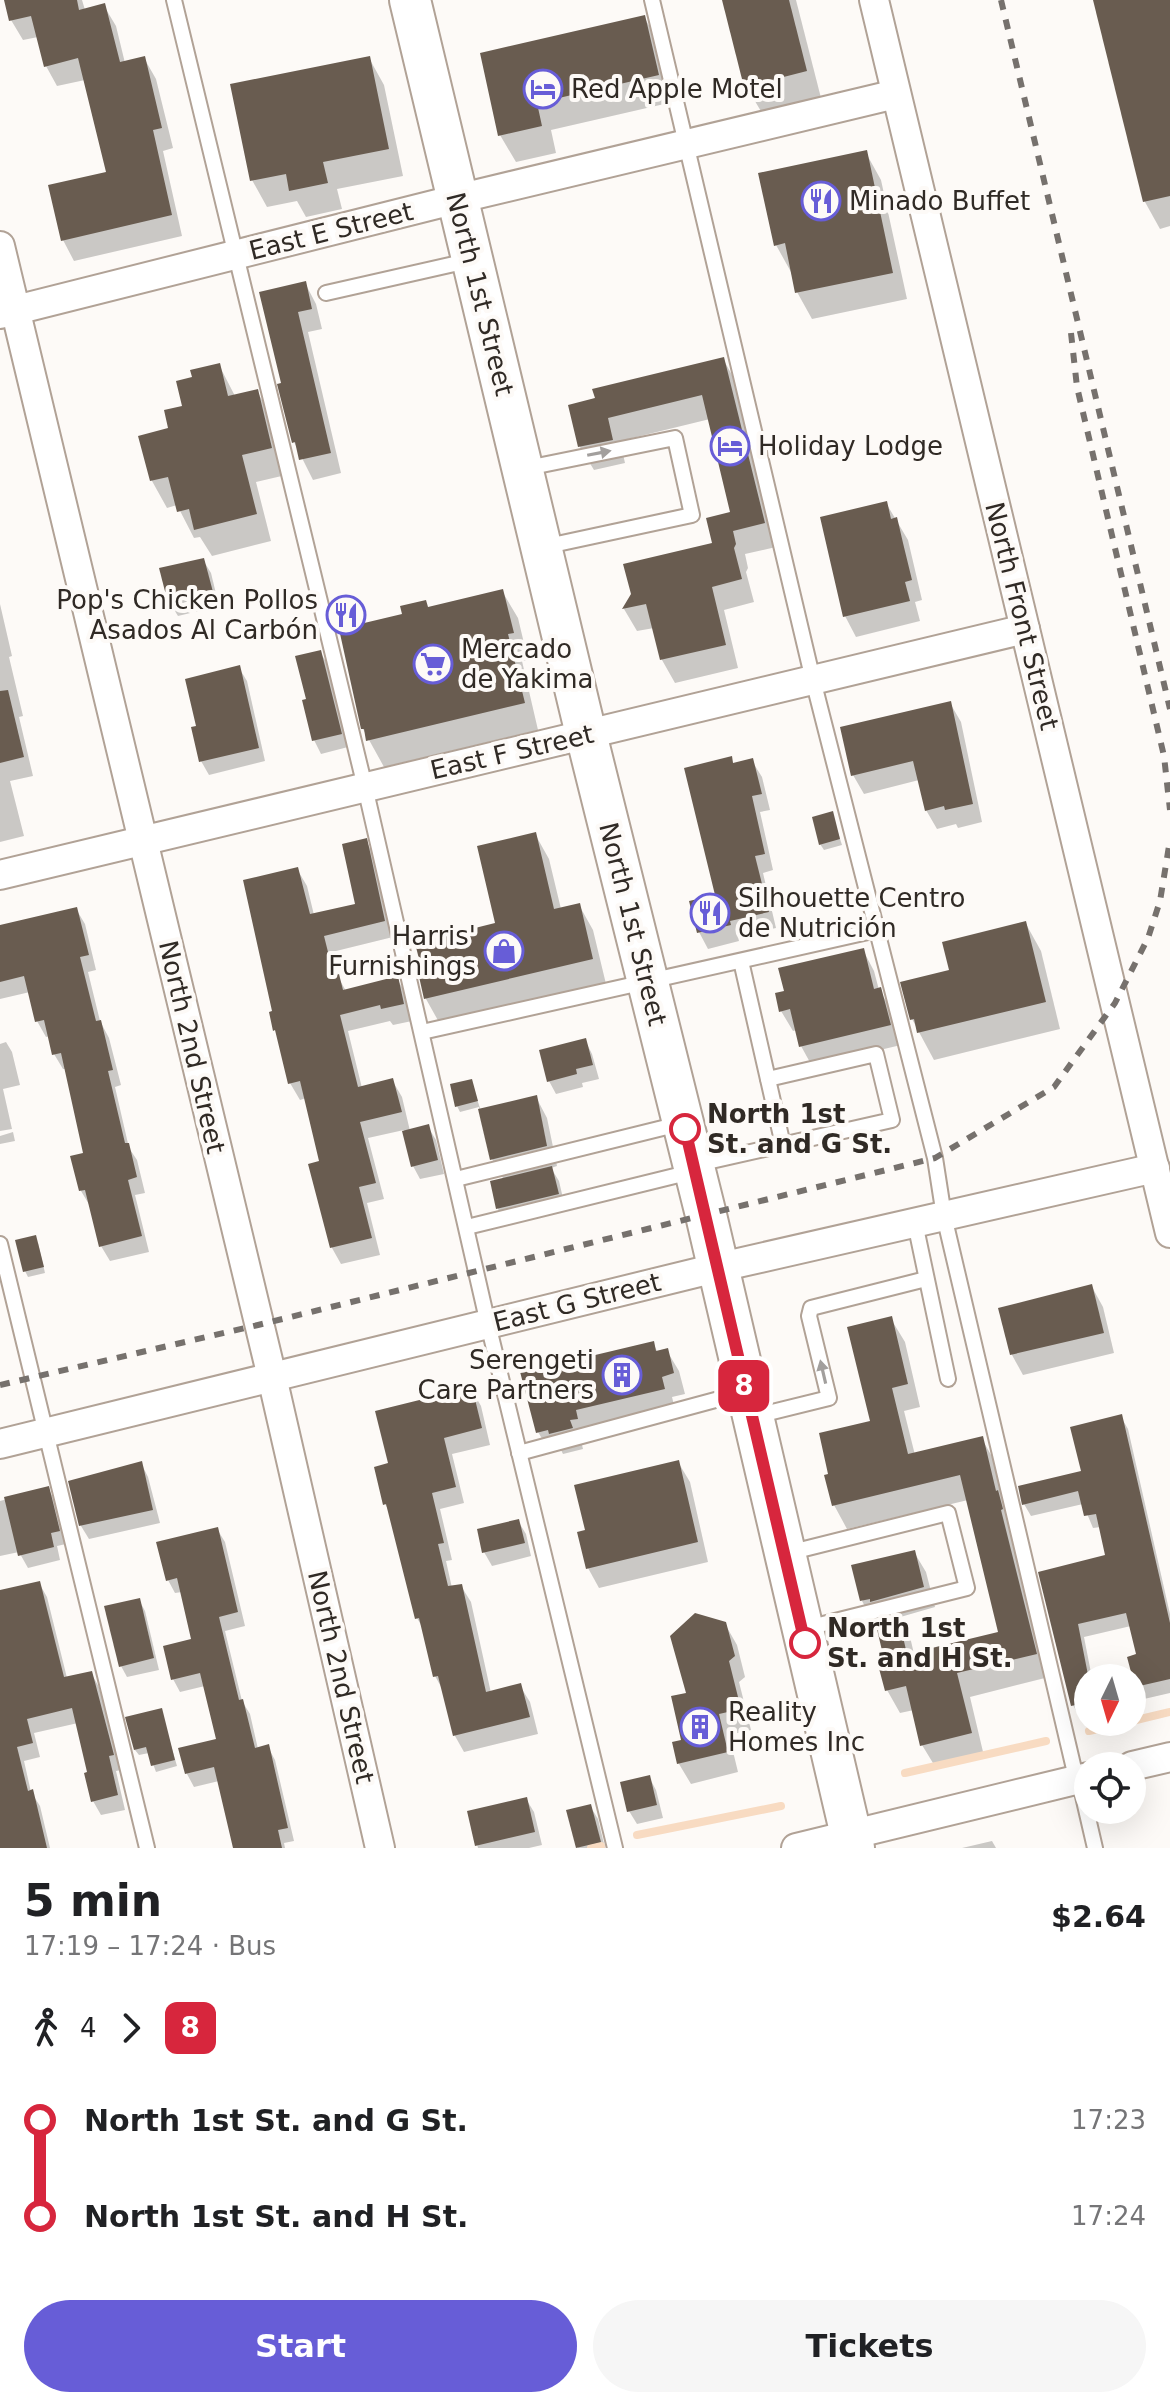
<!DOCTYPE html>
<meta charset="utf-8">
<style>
:root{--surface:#fff;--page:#f6f6f6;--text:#202124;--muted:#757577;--accent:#675dd7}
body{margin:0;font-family:"DejaVu Sans",sans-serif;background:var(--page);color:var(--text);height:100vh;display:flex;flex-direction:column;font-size:30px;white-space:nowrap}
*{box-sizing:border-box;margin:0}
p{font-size:26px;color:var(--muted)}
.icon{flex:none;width:44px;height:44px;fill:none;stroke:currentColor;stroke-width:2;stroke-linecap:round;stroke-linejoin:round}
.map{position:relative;height:1848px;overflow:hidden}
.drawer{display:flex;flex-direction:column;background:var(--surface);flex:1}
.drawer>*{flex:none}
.badge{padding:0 16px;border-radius:12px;font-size:28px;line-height:52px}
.needle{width:52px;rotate:185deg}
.controls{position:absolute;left:1074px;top:1664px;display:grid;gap:16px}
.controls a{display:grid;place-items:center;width:72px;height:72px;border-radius:50%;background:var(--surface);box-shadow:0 8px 32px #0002;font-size:40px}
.map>.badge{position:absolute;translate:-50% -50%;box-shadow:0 0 0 4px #fff}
.legs{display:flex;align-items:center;gap:12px;height:88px;padding:0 24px;font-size:26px}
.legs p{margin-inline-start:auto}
.summary{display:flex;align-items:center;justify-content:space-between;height:136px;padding:0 24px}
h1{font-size:44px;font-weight:700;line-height:60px}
.button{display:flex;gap:16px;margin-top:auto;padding:16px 24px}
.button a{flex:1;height:92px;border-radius:48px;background:var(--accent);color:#fff;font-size:32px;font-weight:700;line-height:92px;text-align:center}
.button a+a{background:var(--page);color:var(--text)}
ul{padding:0 24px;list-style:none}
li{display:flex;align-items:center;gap:28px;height:96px;font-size:30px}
li i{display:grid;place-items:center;width:12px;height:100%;margin:0 10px;background:currentColor}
li i::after{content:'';width:20px;height:20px;margin:-10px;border:6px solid;border-radius:50%;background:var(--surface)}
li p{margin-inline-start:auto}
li:first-child i{background:linear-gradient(#0000 50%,currentColor 0)}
li:last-child i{background:linear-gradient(currentColor 50%,#0000 0)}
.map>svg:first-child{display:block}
</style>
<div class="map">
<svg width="1170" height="1848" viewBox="0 0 1170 1848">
<rect width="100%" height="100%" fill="#fdfaf7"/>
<g fill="#0003">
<path d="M6 0H82L85 10 104 6 116 26 125 63 144 58 156 79 173 148 163 151 182 236 74 261 63 240 108 173 85 80 57 86 46 66 38 37 23 40 11 20Z"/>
<path d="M724 0H796L821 98 762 113 746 86Z"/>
<path d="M1095 0H1170V226L1160 229 1145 202Z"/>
<path d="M644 17 660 44 673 102 551 130 556 153 516 162 500 135 482 54Z"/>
<path d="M369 58 384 85 403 176 337 189 342 209 306 217 297 201 267 207 252 180Z"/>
<path d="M866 153 881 180 907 299 812 319 797 292 791 272 776 245Z"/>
<path d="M305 283 316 304 322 329 308 332 341 473 313 480 294 442 283 384 262 294Z"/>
<path d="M723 359 736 382 776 547 745 554 748 568 746 572 754 602 724 610 738 668 675 683 662 660 654 628 637 631 624 609 633 594 714 545 733 513 710 419 620 441 625 463 594 470 580 447 570 406Z"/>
<path d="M219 365 235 396 257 391 272 418 286 475 256 482 271 541 212 556 200 537 194 538 177 505 167 508 152 481 141 437 171 430 184 407 194 378Z"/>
<path d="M886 503 908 540 922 600 915 602 920 621 856 637 845 616Z"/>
<path d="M203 560 211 573 219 606 178 616 170 603Z"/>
<path d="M502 591 518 618 528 660 522 661 538 730 384 767 363 729 429 608Z"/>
<path d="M0 604 12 656 9 657 23 716 19 717 33 776 10 781 24 836 0 842Z"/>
<path d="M320 652 328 665 348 747 321 754 314 740 309 700Z"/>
<path d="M239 668 247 681 265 761 209 775 201 761 199 727Z"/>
<path d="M950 703 961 722 982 822 958 828 956 824 937 829 926 810 919 780 864 794 853 775Z"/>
<path d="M731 759 734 765 752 761 762 777 770 810 760 812 773 870 763 873 776 928 738 937 739 941 708 949 699 932 718 896Z"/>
<path d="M832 814 842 845 824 850 820 844Z"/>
<path d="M535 834 549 859 561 909 579 905 593 930 606 984 440 1024 426 999 420 973 497 925Z"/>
<path d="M366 841 375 857 393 937 332 952 338 977 346 991 397 979 407 995 412 1021 393 1025 390 1021 348 1031 362 1088 392 1080 402 1097 410 1131 428 1127 436 1140 444 1174 420 1179 413 1166 404 1130 368 1138 384 1199 367 1203 380 1255 341 1264 332 1248 322 1163 306 1098 300 1100 290 1083 275 1013 297 869 307 886 314 915 357 905Z"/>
<path d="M76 909 85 924 96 970 88 972 100 1021 109 1038 121 1085 115 1087 129 1148 137 1160 145 1193 135 1195 149 1252 110 1261 101 1246 90 1206 81 1191 86 1155 67 1069H63L54 1054 50 1036 46 1037 37 1021 30 992 0 999V927Z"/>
<path d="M1026 924 1041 951 1060 1029 934 1060 912 1019 951 972Z"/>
<path d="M863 950 874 971 879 990 892 1010 901 1045 812 1066 801 1046 797 1030 793 1031 781 1011 786 992Z"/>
<path d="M585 1040 592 1054 599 1079 582 1083 583 1087 556 1094 549 1081Z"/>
<path d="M6 1042 12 1052 20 1085 3 1089 12 1129 0 1131V1044Z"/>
<path d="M471 1081 481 1111 536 1097 547 1118 557 1166 551 1168 559 1181 565 1207 506 1222 498 1209 492 1182 504 1180 492 1159 479 1107 460 1112 457 1106Z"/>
<path d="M13 1132 15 1141 0 1144V1136Z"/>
<path d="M38 1243 45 1273 28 1277 25 1271Z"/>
<path d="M1092 1287 1103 1307 1114 1353 1023 1375 1012 1355 1000 1309Z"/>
<path d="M891 1319 905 1342 920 1407 904 1411 915 1455 982 1439 995 1462 1049 1677 970 1697 984 1756 936 1768 922 1745 914 1710 900 1713 887 1690V1661L877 1620 873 1621 862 1601 914 1552 926 1572 935 1607 897 1618 911 1641 914 1654 1000 1633 968 1500 847 1529 834 1505 872 1422Z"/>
<path d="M653 1343 658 1353 667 1351 679 1371 685 1394 672 1397 675 1409 581 1441 583 1449 563 1454 561 1450 550 1452 538 1432 546 1359 551 1368Z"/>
<path d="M471 1389 481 1406 490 1445 452 1454 464 1503 440 1509 452 1560 446 1561 452 1588 461 1586 471 1602 491 1693 520 1686 530 1702 538 1734 464 1752 455 1736 444 1692 435 1676 425 1632 417 1618 391 1514 385 1504 391 1464Z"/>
<path d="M1121 1417 1128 1429 1170 1614V1693L1144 1699 1136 1686 1139 1656 1131 1626 1084 1637 1092 1678H1088V1716L1080 1718 1073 1705 1040 1573 1107 1557 1101 1527 1093 1528 1083 1504 1031 1516 1024 1504 1083 1472Z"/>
<path d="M678 1462 690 1482 708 1562 599 1588 588 1568V1532Z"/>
<path d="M141 1463 148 1477 160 1523 89 1539 81 1526 70 1483Z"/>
<path d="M48 1488 55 1501 66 1544 57 1546 60 1560 28 1568 19 1552 0 1556V1501Z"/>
<path d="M518 1521 526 1534 531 1556 492 1566 484 1552 479 1531Z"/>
<path d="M217 1529 225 1542 245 1626 225 1631 242 1701 250 1714 258 1749 268 1747 275 1760 294 1841 284 1843 285 1848H238L219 1781 194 1787 187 1774 181 1750 218 1740 205 1686 180 1692 173 1679 194 1640 182 1592 175 1593 168 1580Z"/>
<path d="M39 1583 47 1597 67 1678 91 1673 99 1687 121 1770 116 1771 125 1810 101 1815 93 1801 90 1774 78 1723 34 1733 40 1757 24 1761 31 1792 40 1806 50 1848H0V1594Z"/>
<path d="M139 1600 145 1611 159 1670 127 1677 121 1666Z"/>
<path d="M725 1624 737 1645 745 1677 739 1682 751 1730 729 1735 738 1772 691 1784 679 1764 674 1743 683 1741 688 1694Z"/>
<path d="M161 1711 177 1766 156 1772 149 1753 139 1755 135 1750Z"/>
<path d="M649 1777 656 1790 663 1818 637 1824 629 1811Z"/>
<path d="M526 1799 534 1812 542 1845 529 1848H478L469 1813Z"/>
<path d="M590 1806 598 1819 605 1848H578L569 1811Z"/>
<path d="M992 1841 996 1848H962Z"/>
</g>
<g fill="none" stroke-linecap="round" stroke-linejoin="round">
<g stroke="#f8dbc2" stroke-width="8">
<path d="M1132 1721 1170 1712"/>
<path d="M1089 1731 1129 1722"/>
<path d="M905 1773 1046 1741"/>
<path d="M637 1835 781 1806"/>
<path d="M591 1848 601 1846"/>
</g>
</g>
<g fill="#695c50">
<path d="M4 0H77L79 10 105 3 120 62 145 56 162 128 153 130 172 215 61 241 48 185 106 172 78 58 44 67 31 16 9 21Z"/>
<path d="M722 0H789L807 71 744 87Z"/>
<path d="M1093 0H1170V196L1143 202Z"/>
<path d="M645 15 659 75 537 103 542 126 498 136 480 53Z"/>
<path d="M370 56 389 149 323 162 328 183 289 191 286 174 250 181 230 84Z"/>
<path d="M867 150 893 273 795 293 785 243 774 246 758 173Z"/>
<path d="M306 281 312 309 298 312 331 453 299 460 295 442 292 443 277 384 281 383 259 292Z"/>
<path d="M724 357 765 523 733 531 736 544 734 548 742 579 712 587 726 645 660 660 646 604 622 609 631 594 623 564 712 543 706 518 730 512 702 395 608 418 613 440 578 447 568 405 595 398 592 389Z"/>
<path d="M220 363 228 396 258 389 272 448 242 455 257 514 194 530 189 509 177 512 168 477 150 481 138 436 168 428 164 410 182 406 176 381 192 377 190 370Z"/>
<path d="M887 501 891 519 897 517 903 543 912 580 905 582 910 601 843 617 820 517Z"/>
<path d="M204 558 213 592 168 603 159 568Z"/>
<path d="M503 589 514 633 508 634 525 703 366 741 364 729H361L339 629 402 614 400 606 426 600 428 607Z"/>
<path d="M321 650 342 734 312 741 302 700 306 699 295 656Z"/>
<path d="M240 665 259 748 199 762 191 727 196 726 185 679Z"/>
<path d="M8 690 24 757 0 763V691Z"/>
<path d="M951 701 973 804 945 810 944 806 925 811 913 761 851 776 840 727Z"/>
<path d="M732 756 733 763 753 758 762 794 752 796 765 854 755 856 769 912 730 921 731 925 697 933 689 901 715 895 684 768Z"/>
<path d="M833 811 840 839 819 845 812 817Z"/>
<path d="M536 832 554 909 580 903 593 959 424 999 418 972 422 971 415 943 495 923 477 846Z"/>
<path d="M367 838 385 921 324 936 334 976 339 974 343 990 398 976 404 1004 381 1009 380 1005 340 1015 358 1087 393 1078 402 1112 360 1122 376 1183 359 1187 372 1238 330 1248 308 1164 319 1161 300 1081 288 1084 275 1030 273 1031 269 1012 272 1011 243 880 298 867 310 914 355 904 342 844Z"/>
<path d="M77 907 89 955 80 957 96 1021 101 1020 113 1070 108 1071 125 1143H129L137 1177 128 1180 142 1236 99 1247 85 1190 79 1191 70 1156 83 1153 61 1053 52 1055 44 1020 35 1022 24 976 0 982V925Z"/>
<path d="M1026 921 1046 1002 917 1033 914 1019 910 1020 900 982 949 970 942 942Z"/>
<path d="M864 948 874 989 881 987 891 1025 799 1047 790 1009 779 1012 775 993 784 991 778 968Z"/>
<path d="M586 1038 593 1065 576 1069 577 1074 547 1082 539 1050Z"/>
<path d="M472 1079 478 1101 455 1107 450 1084Z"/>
<path d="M537 1095 547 1146 490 1160 478 1109Z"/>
<path d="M429 1124 438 1160 411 1167 402 1131Z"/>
<path d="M552 1166 559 1194 496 1209 490 1181Z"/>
<path d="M36 1235 44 1267 23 1272 15 1240Z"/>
<path d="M1092 1284 1104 1333 1010 1355 998 1308Z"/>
<path d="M892 1316 908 1384 892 1388 908 1454 983 1436 996 1491 998 1490 1003 1509 1001 1510 1037 1654 957 1673 972 1733 920 1746 906 1686 885 1691 877 1661 884 1659 875 1621 898 1616 907 1654 998 1632 960 1475 832 1506 824 1475 828 1474 819 1433 870 1421 847 1327Z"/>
<path d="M654 1341 656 1351 668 1348 674 1373 662 1377 665 1389 576 1410 578 1419 570 1420 573 1428 549 1434 548 1430 536 1433 518 1364 547 1357 549 1366Z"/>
<path d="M472 1387 482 1428 444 1438 456 1487 432 1493 444 1543 438 1544 448 1586 462 1584 486 1692 521 1683 530 1717 453 1736 438 1676 433 1677 419 1618 415 1619 386 1504 383 1505 374 1467 388 1463 375 1411Z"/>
<path d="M1122 1414 1170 1623V1679L1135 1687 1127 1657 1136 1654 1126 1613 1078 1624 1088 1675V1702L1071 1706 1038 1572 1105 1555 1096 1514 1084 1516 1078 1491 1022 1505 1018 1486 1081 1471 1070 1427Z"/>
<path d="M679 1460 698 1542 586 1569 577 1532 585 1530 574 1485Z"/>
<path d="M142 1461 153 1510 79 1526 68 1481Z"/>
<path d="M49 1486 60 1531 51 1533 54 1547 18 1556 4 1497Z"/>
<path d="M519 1519 525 1543 482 1553 477 1529Z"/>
<path d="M218 1527 238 1612 219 1617 239 1700 243 1699 255 1748 269 1744 288 1828 278 1830 282 1848H233L214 1767 185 1774 178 1748 216 1739 200 1673 171 1680 163 1646 191 1639 177 1578 166 1581 156 1542Z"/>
<path d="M915 1550 924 1587 870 1602V1599L860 1601 851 1565Z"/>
<path d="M40 1581 64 1677 92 1671 114 1755 109 1756 118 1795 91 1802 84 1773 87 1772 72 1708 27 1719 33 1743 17 1747 28 1791 33 1789 47 1848H0V1590Z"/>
<path d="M140 1598 154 1658 119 1667 104 1606Z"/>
<path d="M695 1613 726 1622 735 1656 729 1661 741 1709 719 1714 728 1752 677 1764 672 1742 681 1740 671 1696 686 1693 670 1636Z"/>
<path d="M162 1708 175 1760 151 1766 146 1747 134 1750 125 1717Z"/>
<path d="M650 1775 657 1805 627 1812 620 1782Z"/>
<path d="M527 1797 535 1832 475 1846 467 1811Z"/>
<path d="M591 1804 601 1842 576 1848 566 1810Z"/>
</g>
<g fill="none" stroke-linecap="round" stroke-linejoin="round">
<g stroke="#b1a296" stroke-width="18">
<g id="service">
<path d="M174 0 365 787 488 1324 615 1848"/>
<path d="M652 0 813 680 935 1158 944 1216 1074 1769 1079 1779 1095 1848"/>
<path d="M326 293 472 260"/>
<path d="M527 468 675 438 692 515 543 547"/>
<path d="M741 961 783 1145"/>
<path d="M422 1032 877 930"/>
<path d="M698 1164 892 1120 876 1054 768 1079"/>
<path d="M456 1179 683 1123"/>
<path d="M915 1223 948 1379"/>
<path d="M467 1227 695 1171"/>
<path d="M0 1244 147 1848"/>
<path d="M756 1416 829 1398 809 1316 811 1308 926 1279"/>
<path d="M519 1453 745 1392"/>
<path d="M788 1553 948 1513 967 1588 807 1628"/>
</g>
</g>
<g stroke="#b1a296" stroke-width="32">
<g id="minor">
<path d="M874 0 1170 1233"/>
<path d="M0 246 272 1377 380 1848"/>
<path d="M0 314 457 199 896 94"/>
<path d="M0 875 1025 629"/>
<path d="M0 1444 716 1268 1155 1168"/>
<path d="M1132 1766 1170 1757"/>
<path d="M796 1848 1088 1777"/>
</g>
</g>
<g stroke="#b1a296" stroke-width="44">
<path id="secondary" d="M410 0 586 734 706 1215 854 1848"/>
</g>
<use href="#service" stroke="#fff" stroke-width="14"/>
<use href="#minor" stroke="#fff" stroke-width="28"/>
<use href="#secondary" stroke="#fff" stroke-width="40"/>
<g stroke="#76716d" stroke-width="6" stroke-dasharray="10 10" stroke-linecap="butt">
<path d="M1001 0 1170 709"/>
<path d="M1071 333 1077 387 1164 756 1170 810"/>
<path d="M0 1385 258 1325 935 1158 1054 1087 1115 1003 1148 938 1160 901 1170 840"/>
</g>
</g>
<defs><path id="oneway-solid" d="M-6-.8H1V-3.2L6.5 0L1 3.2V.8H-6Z" transform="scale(2)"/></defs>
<g fill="#a29f9d">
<use href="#oneway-solid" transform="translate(599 453) rotate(-11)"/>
<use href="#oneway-solid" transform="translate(823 1372) rotate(-103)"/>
</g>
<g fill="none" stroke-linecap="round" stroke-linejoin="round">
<g stroke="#fff" stroke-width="18">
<path id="line-1" d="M685 1129 805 1643"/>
</g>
<use href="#line-1" stroke="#d7263d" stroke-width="12"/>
</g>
<defs>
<g id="hotel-ring" transform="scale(2)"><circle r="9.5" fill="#fdfaf7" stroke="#675dd7" stroke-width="1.5"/><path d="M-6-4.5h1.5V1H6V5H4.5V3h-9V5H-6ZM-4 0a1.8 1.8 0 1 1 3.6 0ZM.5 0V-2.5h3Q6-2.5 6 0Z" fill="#675dd7"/></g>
<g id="restaurant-ring" transform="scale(2)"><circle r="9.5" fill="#fdfaf7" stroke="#675dd7" stroke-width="1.5"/><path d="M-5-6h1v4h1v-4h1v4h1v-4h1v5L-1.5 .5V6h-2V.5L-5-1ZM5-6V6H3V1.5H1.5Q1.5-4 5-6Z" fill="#675dd7"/></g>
<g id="supermarket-ring" transform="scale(2)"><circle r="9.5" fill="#fdfaf7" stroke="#675dd7" stroke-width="1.5"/><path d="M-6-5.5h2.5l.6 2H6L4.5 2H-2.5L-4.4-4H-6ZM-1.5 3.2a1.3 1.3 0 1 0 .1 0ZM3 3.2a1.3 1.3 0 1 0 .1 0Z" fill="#675dd7"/></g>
<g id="shop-ring" transform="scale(2)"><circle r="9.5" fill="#fdfaf7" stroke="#675dd7" stroke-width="1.5"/><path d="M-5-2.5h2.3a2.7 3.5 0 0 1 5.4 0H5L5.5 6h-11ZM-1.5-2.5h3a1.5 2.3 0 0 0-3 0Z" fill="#675dd7"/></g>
<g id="building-ring" transform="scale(2)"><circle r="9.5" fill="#fdfaf7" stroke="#675dd7" stroke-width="1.5"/><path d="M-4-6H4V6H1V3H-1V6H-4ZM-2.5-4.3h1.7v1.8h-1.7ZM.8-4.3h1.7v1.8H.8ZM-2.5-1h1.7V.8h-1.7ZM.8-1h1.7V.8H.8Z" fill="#675dd7"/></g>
</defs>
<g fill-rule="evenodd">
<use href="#hotel-ring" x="543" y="89"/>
<use href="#restaurant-ring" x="821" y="201"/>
<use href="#hotel-ring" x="730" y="446"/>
<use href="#restaurant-ring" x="346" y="615"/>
<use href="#supermarket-ring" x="433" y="664"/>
<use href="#restaurant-ring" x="710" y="913"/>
<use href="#shop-ring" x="504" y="951"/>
<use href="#building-ring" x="622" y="1375"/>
<use href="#building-ring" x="700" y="1727"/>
</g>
<g fill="#fff" stroke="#d7263d" stroke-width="4">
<circle cx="685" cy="1129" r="14"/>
<circle cx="805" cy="1643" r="14"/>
</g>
<g text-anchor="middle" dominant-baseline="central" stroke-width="8" stroke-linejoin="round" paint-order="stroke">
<g font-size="26" fill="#302a25" stroke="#fdfaf7" text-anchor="start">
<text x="571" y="89">Red Apple Motel</text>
<text x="849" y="201">Minado Buffet</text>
<text x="758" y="446">Holiday Lodge</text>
<text x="318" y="600" text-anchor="end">Pop's Chicken Pollos<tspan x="318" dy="30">Asados Al Carbón</tspan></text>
<text x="461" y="649">Mercado<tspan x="461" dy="30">de Yakima</tspan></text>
<text x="738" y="898">Silhouette Centro<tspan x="738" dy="30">de Nutrición</tspan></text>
<text x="476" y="936" text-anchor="end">Harris'<tspan x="476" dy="30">Furnishings</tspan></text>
<text x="594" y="1360" text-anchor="end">Serengeti<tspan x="594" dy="30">Care Partners</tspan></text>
<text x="728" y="1712">Reality<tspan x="728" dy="30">Homes Inc</tspan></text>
</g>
<g font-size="26" fill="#302a25" stroke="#fdfaf7">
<text transform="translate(331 231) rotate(-14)">East E Street</text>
<text transform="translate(480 294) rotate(76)">North 1st Street</text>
<text transform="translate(1022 616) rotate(76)">North Front Street</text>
<text transform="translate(512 752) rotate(-13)">East F Street</text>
<text transform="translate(633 924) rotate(76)">North 1st Street</text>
<text transform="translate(192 1047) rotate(77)">North 2nd Street</text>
<text transform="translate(577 1302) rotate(-14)">East G Street</text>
<text transform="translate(341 1677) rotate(77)">North 2nd Street</text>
</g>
<g font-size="26" font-weight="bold" fill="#302a25" stroke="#fdfaf7" text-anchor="start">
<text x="707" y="1114">North 1st<tspan x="707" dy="30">St. and G St.</tspan></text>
<text x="827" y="1628">North 1st<tspan x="827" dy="30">St. and H St.</tspan></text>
</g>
</g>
</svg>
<div class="controls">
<a><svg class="needle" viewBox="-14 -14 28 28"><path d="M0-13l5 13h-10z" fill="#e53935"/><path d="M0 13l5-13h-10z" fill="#757577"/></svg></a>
<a><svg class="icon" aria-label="locate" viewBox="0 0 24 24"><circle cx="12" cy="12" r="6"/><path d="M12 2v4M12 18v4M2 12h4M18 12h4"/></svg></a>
</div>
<b class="badge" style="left:744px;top:1386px;background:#d7263d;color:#fff">8</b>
</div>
<section class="drawer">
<div class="summary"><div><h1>5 min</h1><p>17:19 – 17:24 · Bus</p></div><b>$2.64</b></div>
<div class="legs"><svg class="icon" aria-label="walk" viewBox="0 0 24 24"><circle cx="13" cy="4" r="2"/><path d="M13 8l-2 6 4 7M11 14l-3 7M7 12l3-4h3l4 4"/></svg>4<svg class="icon" aria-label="forward" viewBox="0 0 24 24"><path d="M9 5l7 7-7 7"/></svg><b class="badge" style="background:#d7263d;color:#fff">8</b></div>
<ul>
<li><i style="color:#d7263d"></i><b>North 1st St. and G St.</b><p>17:23</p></li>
<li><i style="color:#d7263d"></i><b>North 1st St. and H St.</b><p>17:24</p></li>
</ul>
<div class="button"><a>Start</a><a>Tickets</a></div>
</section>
